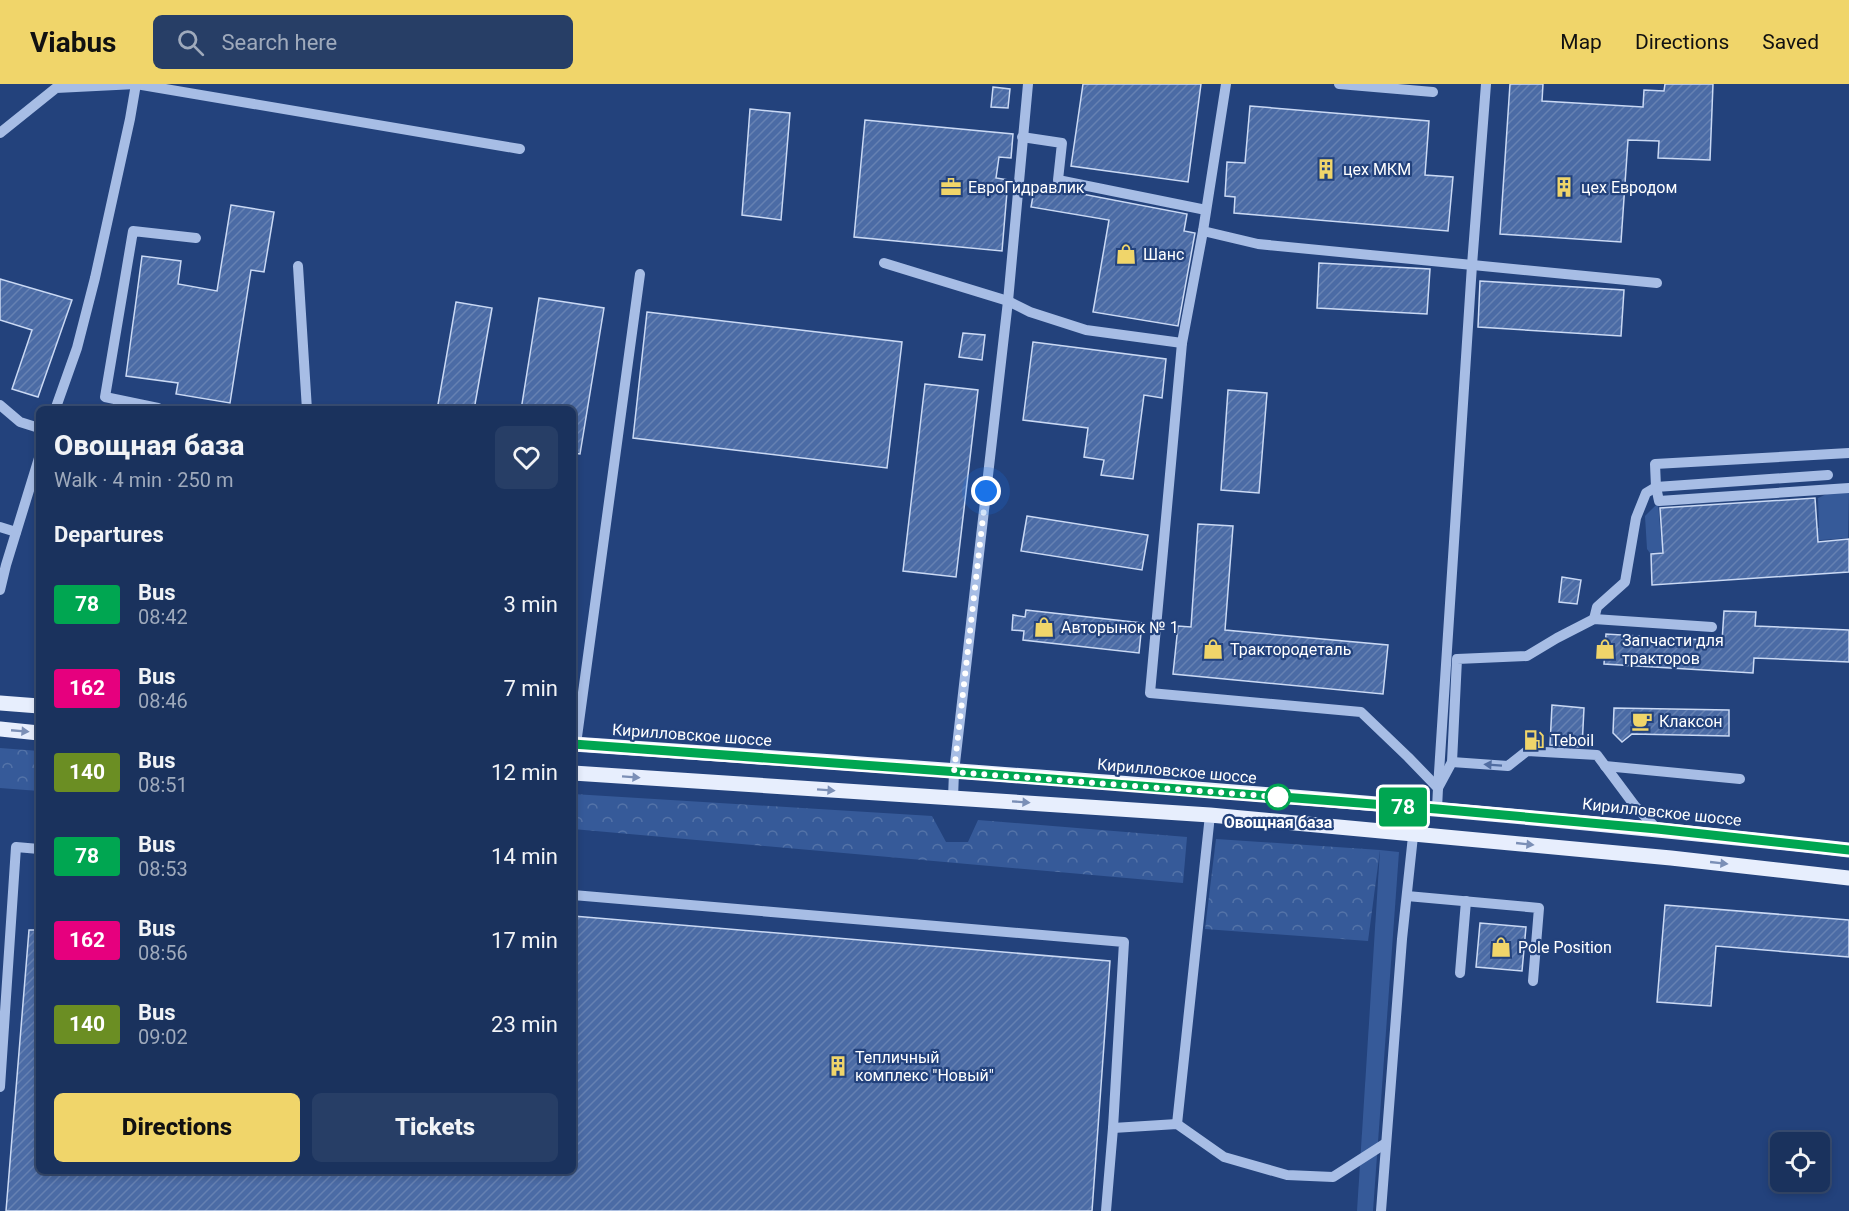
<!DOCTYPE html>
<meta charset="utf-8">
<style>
:root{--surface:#1a325d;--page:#273e66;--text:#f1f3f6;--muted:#9faabc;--line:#384d72;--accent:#f0d56a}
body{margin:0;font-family:Roboto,sans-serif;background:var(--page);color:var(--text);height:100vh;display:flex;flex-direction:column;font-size:22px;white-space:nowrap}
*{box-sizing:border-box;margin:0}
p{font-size:20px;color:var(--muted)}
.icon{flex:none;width:33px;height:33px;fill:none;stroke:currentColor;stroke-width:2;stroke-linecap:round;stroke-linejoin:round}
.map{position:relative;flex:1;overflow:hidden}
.side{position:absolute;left:36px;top:322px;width:540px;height:768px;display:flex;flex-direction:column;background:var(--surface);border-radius:9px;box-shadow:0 3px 9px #0003,0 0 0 2px var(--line)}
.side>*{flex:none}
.badge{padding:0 12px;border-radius:4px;font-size:21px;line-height:39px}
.tools{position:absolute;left:1770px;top:1048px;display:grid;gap:12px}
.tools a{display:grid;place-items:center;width:60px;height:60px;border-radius:9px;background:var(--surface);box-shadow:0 3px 9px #0003,0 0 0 2px var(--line);font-size:30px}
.you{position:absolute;width:30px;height:30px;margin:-15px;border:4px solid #fff;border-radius:50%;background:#1a73e8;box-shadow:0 0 0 9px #1a73e833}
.map>.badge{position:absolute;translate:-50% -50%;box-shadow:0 0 0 3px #fff}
h2{padding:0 18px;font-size:22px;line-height:54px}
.round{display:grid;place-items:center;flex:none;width:63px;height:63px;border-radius:9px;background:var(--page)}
.headline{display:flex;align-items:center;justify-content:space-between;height:102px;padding:0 18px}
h1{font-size:28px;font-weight:800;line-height:45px}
.action{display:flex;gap:12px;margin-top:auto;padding:12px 18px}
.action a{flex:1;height:69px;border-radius:9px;background:var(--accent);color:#111;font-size:24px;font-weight:800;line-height:69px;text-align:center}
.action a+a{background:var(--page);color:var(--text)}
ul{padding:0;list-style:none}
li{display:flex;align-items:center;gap:18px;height:84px;padding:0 18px}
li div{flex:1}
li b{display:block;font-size:22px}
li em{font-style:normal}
li .badge{min-width:66px;font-weight:700;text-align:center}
header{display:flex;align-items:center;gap:36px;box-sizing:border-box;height:84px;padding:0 30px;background:var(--accent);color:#111}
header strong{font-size:28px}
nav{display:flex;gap:33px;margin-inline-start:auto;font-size:21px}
.search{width:420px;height:54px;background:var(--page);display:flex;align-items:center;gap:15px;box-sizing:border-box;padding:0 21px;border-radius:9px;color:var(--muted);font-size:22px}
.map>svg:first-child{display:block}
</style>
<header>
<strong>Viabus</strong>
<div class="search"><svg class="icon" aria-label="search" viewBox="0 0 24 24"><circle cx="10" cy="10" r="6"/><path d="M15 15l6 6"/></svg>Search here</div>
<nav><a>Map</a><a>Directions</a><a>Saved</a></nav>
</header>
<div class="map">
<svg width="1849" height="1127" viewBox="0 0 1849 1127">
<defs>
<pattern id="forest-crowns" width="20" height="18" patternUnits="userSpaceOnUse" patternTransform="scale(1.5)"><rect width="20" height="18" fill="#365a99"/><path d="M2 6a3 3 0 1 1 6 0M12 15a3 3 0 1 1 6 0" fill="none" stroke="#5473a8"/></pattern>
<pattern id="building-hatch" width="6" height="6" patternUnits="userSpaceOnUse" patternTransform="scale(1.5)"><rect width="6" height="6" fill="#4b6ba5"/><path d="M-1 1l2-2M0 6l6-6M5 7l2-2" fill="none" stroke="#6681b2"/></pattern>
</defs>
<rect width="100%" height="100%" fill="#23427c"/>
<g fill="#365a99">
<path d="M1849 408 1848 454 1650 469 1647 465 1645 432 1658 419 1661 454 1819 444 1818 414 1829 409Z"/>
<path d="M1380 766 1399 768 1373 1127H1357Z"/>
</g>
<g fill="url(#forest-crowns)">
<path d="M0 664 39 667V707L0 704Z"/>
<path d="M573 710 932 732 946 758H968L978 736 1187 753 1183 799 573 745Z"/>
<path d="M1216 755 1380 766 1368 857 1205 845Z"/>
</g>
<g fill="url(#building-hatch)" stroke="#cad9f4" stroke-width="1.5">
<path d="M1083 0H1201L1188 98 1071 82Z"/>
<path d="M1510 0H1543L1542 17 1643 23 1644 6 1664 7 1665 0H1713L1710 76 1658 74 1659 57 1628 56 1621 158 1500 150Z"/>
<path d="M993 3 1010 5 1008 24 991 23Z"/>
<path d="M1250 22 1429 37 1425 91 1453 93 1448 147 1234 129 1235 113 1225 112 1227 78 1245 79Z"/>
<path d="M750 25 790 29 781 136 742 131Z"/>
<path d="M865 36 1013 50 1011 74 999 73 996 94 1008 96 1002 167 854 153Z"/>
<path d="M1035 101 1187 130 1184 147 1195 149 1178 242 1093 228 1109 136 1031 123Z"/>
<path d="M231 121 274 128 264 188 251 186 230 319 176 310 178 299 126 292 142 172 181 177 178 200 217 207Z"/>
<path d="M1319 179 1430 185 1427 230 1317 224Z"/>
<path d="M0 195 72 216 38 313 12 305 32 246 0 236Z"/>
<path d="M1480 197 1624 206 1621 252 1478 243Z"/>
<path d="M539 214 604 224 580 370 573 369V326H521Z"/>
<path d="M456 218 492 224 474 326H437Z"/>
<path d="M647 228 902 258 887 384 633 354Z"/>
<path d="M963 249 985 251 982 276 959 273Z"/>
<path d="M1033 258 1166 275 1162 314 1144 311 1133 395 1101 391 1104 376 1084 373 1088 344 1023 336Z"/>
<path d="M925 300 978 306 956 493 903 487Z"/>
<path d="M1228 306 1267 309 1259 409 1221 406Z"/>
<path d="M1815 414 1818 458 1849 455V488L1652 501 1651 470 1663 469 1660 424Z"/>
<path d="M1027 432 1148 451 1142 486 1021 467Z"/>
<path d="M1198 440 1233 442 1225 546 1388 561 1383 610 1173 590 1178 542 1191 543Z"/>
<path d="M1562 493 1581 496 1577 520 1559 518Z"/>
<path d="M1026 526 1142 539 1139 569 1023 556 1024 547 1012 546 1013 531 1025 533Z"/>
<path d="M1724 527 1756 528 1755 542 1849 546V578L1754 574 1753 589 1604 580 1606 550 1722 557Z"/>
<path d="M1552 621 1584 624 1582 663 1550 661Z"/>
<path d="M1614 624 1729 626V652L1632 650 1622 658 1613 649Z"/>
<path d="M1665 821 1849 836V873L1716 862 1711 922 1657 918Z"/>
<path d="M573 832 1110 877 1092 1127H6L29 846H39V1088H573Z"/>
<path d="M1480 839 1526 843 1522 887 1476 883Z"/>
</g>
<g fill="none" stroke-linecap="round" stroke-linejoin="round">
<g stroke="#a7bde5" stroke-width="10">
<path d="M1226 0 1203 147 1182 259 1150 609 1361 628 1408 673 1438 704"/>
<path d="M1339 0 1433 8"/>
<path d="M0 49 56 4 136 0 520 65"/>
<path d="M1022 53 1062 59 1058 96 1206 126"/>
<path d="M1203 147 1258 160 1657 199"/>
<path d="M884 179 1008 217 1030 228 1086 246 1182 259"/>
<path d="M298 182 307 326"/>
<path d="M0 321 20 338 39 344"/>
<path d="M158 324 105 313 133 147 196 154"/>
<path d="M55 326 77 264 95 194 130 35 136 0"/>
<path d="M1849 369 1655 380 1656 403 1659 417 1849 404"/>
<path d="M0 443 16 448"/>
<path d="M0 506 6 481 39 374"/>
<path d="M1594 535 1597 523 1625 498 1636 434 1646 409 1656 403 1828 391"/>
<path d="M576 660 640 190"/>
<path d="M1452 678 1457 575 1527 572 1557 554 1594 535 1712 543"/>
<path d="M1605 682 1740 695"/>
<path d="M1438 704 1472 181 1486 0"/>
<path d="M953 714 954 688 1008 217 1028 0"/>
<path d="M1437 725 1438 704 1452 678 1508 682 1527 667 1597 671 1635 722 1657 745"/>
<path d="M573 811 1124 858 1113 1044 1106 1127"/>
<path d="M1407 812 1539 824 1533 897"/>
<path d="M1460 889 1466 817"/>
<path d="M0 1003 16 763 39 765"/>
<path d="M1177 1040 1210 731"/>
<path d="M1113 1044 1177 1040 1224 1073 1287 1091 1333 1093 1386 1059"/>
<path d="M1381 1127 1402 855 1416 724"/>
</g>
<g stroke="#e7eefd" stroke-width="15">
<path d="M0 619 39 622"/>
<path d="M0 645 39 649"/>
<path d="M573 660C999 689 1425 719 1849 766"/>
<path d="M573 689 1210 731 1671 774 1849 794"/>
</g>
</g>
<defs><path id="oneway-solid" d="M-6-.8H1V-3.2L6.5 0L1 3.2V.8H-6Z" transform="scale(1.5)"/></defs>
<g fill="#7b8fb6">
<use href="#oneway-solid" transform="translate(20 647) rotate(5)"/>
<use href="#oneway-solid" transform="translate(631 693) rotate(4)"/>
<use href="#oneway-solid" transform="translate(826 706) rotate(4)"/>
<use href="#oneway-solid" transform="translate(1021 718) rotate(4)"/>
<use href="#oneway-solid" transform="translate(1525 760) rotate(6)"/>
<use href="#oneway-solid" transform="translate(1719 779) rotate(6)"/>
</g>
<use fill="#516da1" href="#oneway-solid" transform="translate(1493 681) rotate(-176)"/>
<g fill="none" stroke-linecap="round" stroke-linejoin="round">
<g stroke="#fff" stroke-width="14">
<path id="line" d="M573 660 1000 691 1437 725 1657 745 1849 766"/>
</g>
<use href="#line" stroke="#00a651" stroke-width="9"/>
<path stroke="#fff" stroke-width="6" stroke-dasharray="0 10.8" d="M986 407 954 688 1278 713"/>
</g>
<defs>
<g id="building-bare" transform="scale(1.62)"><path d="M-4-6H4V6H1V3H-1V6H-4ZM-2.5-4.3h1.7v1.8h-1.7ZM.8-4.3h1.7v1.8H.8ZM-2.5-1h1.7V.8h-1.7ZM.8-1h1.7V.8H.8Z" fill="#f0d56a" stroke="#23427c" stroke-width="2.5" paint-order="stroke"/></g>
<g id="office-bare" transform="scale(1.62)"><path d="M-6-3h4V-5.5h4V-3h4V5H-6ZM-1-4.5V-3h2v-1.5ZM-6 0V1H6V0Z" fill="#f0d56a" stroke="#23427c" stroke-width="2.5" paint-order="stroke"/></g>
<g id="shop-bare" transform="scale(1.62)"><path d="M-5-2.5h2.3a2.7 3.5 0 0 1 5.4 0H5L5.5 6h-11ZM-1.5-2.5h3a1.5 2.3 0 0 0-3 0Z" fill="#f0d56a" stroke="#23427c" stroke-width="2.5" paint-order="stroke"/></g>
<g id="cafe-bare" transform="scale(1.62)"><path d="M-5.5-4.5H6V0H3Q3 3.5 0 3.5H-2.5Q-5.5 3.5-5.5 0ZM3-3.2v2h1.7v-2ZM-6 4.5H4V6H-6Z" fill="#f0d56a" stroke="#23427c" stroke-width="2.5" paint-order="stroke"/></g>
<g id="fuel-bare" transform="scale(1.62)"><path d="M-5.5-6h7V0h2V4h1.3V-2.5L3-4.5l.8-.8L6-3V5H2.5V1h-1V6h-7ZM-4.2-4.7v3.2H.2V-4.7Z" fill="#f0d56a" stroke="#23427c" stroke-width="2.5" paint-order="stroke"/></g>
</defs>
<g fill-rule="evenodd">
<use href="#building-bare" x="1326" y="85"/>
<use href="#office-bare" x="951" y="103"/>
<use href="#building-bare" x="1564" y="103"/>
<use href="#shop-bare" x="1126" y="170"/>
<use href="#shop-bare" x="1044" y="543"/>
<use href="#shop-bare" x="1213" y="565"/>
<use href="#shop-bare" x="1605" y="565"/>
<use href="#cafe-bare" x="1642" y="637"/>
<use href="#fuel-bare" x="1534" y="656"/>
<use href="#shop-bare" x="1501" y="863"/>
<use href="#building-bare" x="838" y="982"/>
</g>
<circle fill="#fff" stroke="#00a651" stroke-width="3" cx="1278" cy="713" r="12"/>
<g text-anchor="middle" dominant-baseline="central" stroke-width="4.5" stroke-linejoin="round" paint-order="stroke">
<g font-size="16" fill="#fff" stroke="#23427c" text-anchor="start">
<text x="1343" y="85">цех МКМ</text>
<text x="968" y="103">ЕвроГидравлик</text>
<text x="1581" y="103">цех Евродом</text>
<text x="1143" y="170">Шанс</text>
<text x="1061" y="543">Авторынок № 1</text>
<text x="1622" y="556">Запчасти для<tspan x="1622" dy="18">тракторов</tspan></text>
<text x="1230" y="565">Трактородеталь</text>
<text x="1659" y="637">Клаксон</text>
<text x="1551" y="656">Teboil</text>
<text x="1518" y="863">Pole Position</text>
<text x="855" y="973">Тепличный<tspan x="855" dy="18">комплекс "Новый"</tspan></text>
</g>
<g font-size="16" fill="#fff" stroke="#23427c">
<text transform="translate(692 651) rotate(4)">Кирилловское шоссе</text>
<text transform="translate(1177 687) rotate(5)">Кирилловское шоссе</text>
<text transform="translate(1662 728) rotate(6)">Кирилловское шоссе</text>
</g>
<g font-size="16" font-weight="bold" fill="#fff" stroke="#23427c">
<text x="1278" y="738">Овощная база</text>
</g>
</g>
</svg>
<div class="tools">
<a><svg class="icon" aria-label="locate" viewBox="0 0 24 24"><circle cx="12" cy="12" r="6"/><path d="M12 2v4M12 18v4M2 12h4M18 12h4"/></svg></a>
</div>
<div class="you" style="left:986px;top:407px"></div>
<b class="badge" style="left:1403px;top:723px;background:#00a651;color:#fff">78</b>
<section class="side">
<div class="headline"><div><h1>Овощная база</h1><p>Walk · 4 min · 250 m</p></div><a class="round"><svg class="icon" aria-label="heart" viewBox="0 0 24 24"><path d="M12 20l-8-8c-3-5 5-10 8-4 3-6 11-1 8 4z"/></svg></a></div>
<h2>Departures</h2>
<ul>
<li><span class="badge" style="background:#00a651;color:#fff">78</span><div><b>Bus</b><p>08:42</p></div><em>3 min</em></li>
<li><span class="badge" style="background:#e6007e;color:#fff">162</span><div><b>Bus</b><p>08:46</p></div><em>7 min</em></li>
<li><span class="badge" style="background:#6b8e23;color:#fff">140</span><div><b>Bus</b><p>08:51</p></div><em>12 min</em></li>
<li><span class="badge" style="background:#00a651;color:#fff">78</span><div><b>Bus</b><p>08:53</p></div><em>14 min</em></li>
<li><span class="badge" style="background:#e6007e;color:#fff">162</span><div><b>Bus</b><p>08:56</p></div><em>17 min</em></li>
<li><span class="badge" style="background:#6b8e23;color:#fff">140</span><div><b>Bus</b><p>09:02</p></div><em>23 min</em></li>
</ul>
<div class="action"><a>Directions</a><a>Tickets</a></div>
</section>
</div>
